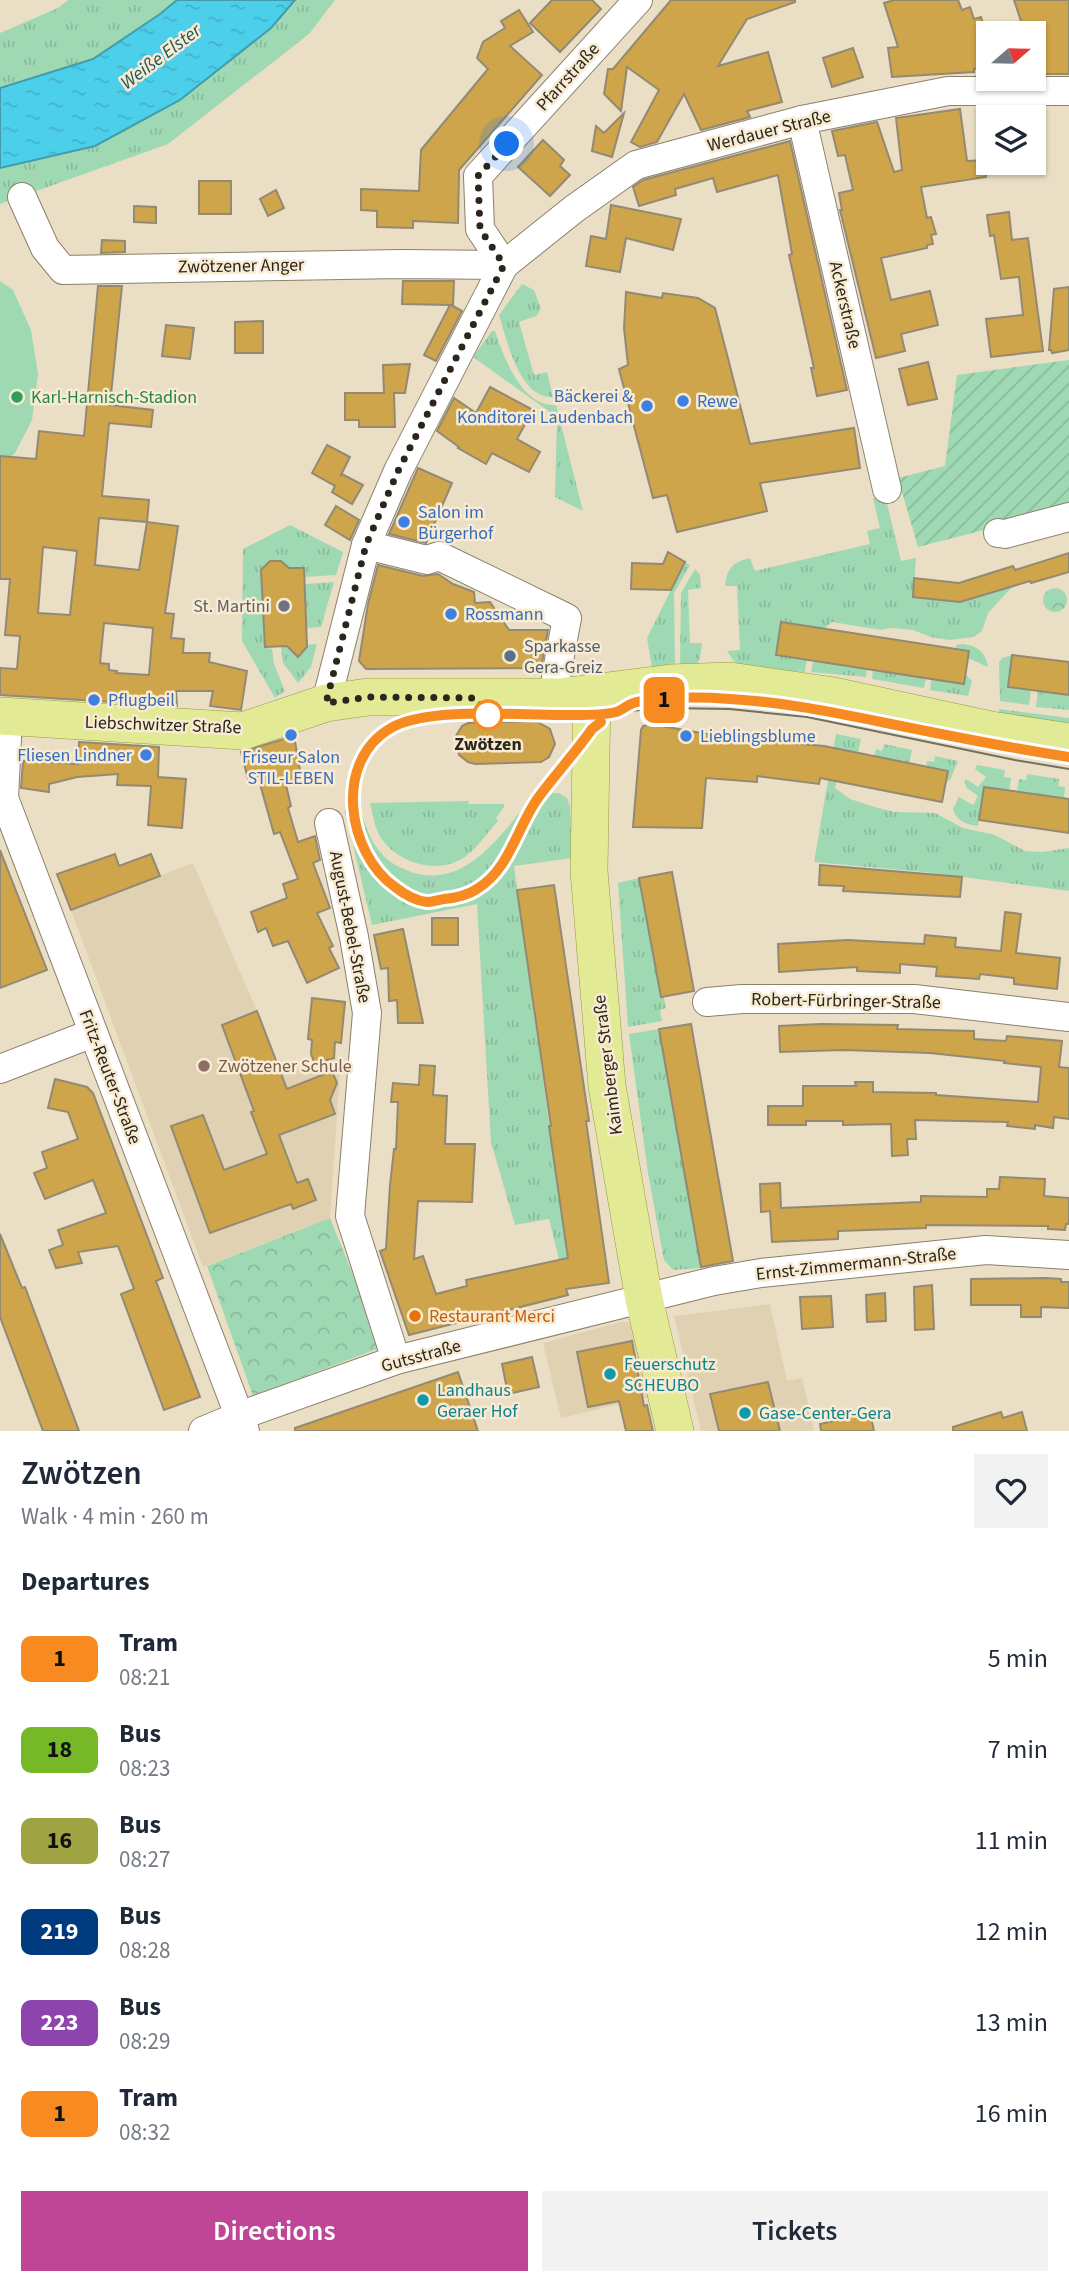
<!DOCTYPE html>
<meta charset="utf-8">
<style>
:root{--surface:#fff;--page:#f2f2f3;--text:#1f2937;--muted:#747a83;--accent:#bf4596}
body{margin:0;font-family:"Source Sans 3",sans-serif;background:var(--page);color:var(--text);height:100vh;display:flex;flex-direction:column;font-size:26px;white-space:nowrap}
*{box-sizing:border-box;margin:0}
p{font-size:23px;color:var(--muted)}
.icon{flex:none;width:38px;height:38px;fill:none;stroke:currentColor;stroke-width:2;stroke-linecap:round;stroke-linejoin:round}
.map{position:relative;height:1431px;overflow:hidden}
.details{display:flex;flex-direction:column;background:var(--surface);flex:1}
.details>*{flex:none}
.badge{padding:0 14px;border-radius:10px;font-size:24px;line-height:46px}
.needle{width:46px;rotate:70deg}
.fabs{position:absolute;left:976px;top:21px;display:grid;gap:14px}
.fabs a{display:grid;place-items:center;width:70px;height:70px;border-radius:0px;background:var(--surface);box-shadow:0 2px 5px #0004;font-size:35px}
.you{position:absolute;width:35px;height:35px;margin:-18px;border:5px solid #fff;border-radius:50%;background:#1a73e8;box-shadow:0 0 0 10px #1a73e833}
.map>.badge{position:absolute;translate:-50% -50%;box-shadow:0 0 0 4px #fff}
h2{padding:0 21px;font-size:26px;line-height:63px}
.round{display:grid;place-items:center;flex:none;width:74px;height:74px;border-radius:0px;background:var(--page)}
.headline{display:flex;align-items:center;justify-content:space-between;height:119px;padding:0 21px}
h1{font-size:33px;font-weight:600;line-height:52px}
.primary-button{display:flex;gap:14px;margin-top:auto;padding:14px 21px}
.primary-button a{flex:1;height:80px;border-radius:0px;background:var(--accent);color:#fff;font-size:28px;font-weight:600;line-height:80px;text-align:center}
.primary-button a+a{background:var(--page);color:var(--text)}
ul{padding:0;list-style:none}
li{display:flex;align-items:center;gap:21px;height:91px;padding:0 21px}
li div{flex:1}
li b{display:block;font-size:26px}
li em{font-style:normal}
li .badge{min-width:77px;font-weight:700;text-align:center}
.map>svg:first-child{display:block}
</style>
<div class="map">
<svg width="1069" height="1431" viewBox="0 0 1069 1431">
<defs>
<pattern id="grass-tufts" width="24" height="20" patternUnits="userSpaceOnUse" patternTransform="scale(1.75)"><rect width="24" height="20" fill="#9fd9b3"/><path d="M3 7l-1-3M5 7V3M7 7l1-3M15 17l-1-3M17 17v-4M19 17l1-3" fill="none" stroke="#89ba9a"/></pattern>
<pattern id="park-crowns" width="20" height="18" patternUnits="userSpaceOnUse" patternTransform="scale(1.75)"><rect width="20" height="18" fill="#9fd9b3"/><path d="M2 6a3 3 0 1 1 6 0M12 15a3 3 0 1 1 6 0" fill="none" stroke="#89ba9a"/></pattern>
<pattern id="garden-furrows" width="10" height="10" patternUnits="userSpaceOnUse" patternTransform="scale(1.75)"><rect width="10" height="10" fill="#9fd9b3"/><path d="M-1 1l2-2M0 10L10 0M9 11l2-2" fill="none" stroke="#89ba9a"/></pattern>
<pattern id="water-ripples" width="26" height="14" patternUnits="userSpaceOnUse" patternTransform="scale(1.75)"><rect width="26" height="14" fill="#4ccfea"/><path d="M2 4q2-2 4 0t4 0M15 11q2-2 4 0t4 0" fill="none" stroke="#43b2c8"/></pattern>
</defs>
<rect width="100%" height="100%" fill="#eadec5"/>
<g fill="#e0d1b2">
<path d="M193 863 257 1011 282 1075 341 1056 330 1218 203 1267 71 910Z"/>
<path d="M770 1304 787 1381 802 1378 814 1431H701L674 1316Z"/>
<path d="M621 1322H629L635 1328 650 1397 561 1418 543 1343Z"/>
</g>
<g fill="url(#grass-tufts)">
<path d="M68 0H177L160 14 93 59 0 88V33L58 8Z"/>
<path d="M295 0H335L309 34 168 144 0 204V168L95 146 180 100 271 28Z"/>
<path d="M522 284 534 290 541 309 536 316 519 322 534 375 547 372 553 397C519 399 507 340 499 315Z"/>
<path d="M492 331H495C504 358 522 407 556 405L583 511 555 497 557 417 473 357Z"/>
<path d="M885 495 901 561 916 558 913 597 960 601 1012 587 988 613 982 631 973 637 949 640 931 637 913 630 891 628 881 630 832 622C817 633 807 654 805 672L742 667 733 660 727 651 740 650 737 586H725C727 568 733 562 750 558L755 571 870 544 867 531 880 528 873 498Z"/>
<path d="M290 525 343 552 336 575 304 577V568H289L281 561H270L261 570 265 647 272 649 274 664 285 691 275 698 242 641 243 549Z"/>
<path d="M685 562 690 565 674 593 675 667 652 668 647 638Z"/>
<path d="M695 569 700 575 701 588 688 590 690 643H702L700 658 696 666 680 667 681 593Z"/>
<path d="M334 582 321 627 307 628 305 584Z"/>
<path d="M317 644 311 667 298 683 283 663 281 647 291 646 295 654H301L305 650V645Z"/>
<path d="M963 644C977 646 986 652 988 667L968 658 965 674 972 681 968 696 930 690 931 679 969 651 956 649V645Z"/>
<path d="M1012 655 1008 687 1031 690 1029 705 1000 701 999 663 1002 658Z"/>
<path d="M813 661 867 669 866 677 811 672Z"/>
<path d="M873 670 926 678 924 688 872 679Z"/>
<path d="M1038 691 1069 695V710L1036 707Z"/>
<path d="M999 709 1069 718V731L999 720Z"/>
<path d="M836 734 861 739 858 753 843 751 835 788 850 799 878 808 895 812 935 813 963 828 995 835 1025 851 1042 852 1069 848V891L924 872 814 862Z"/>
<path d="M884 744 912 750 909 764 874 757 876 749 882 751Z"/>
<path d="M935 756 958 761 950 780 946 781 926 767 927 761 934 762Z"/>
<path d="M977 765 1005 770 1004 777 1011 778 1009 791 984 787 978 826C967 825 956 821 953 809L959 797 973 805 978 796 967 788 964 782 966 779 978 787 986 777 975 769Z"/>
<path d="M1027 774 1059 779 1058 786 1065 787 1064 799 1017 792 1019 779 1026 780Z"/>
<path d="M559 793 567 798 570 806 572 858 514 866 569 1269 562 1271 549 1219 515 1225 491 1142 477 904 372 925 345 811 347 805 359 803C366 830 374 855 401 868 463 897 500 835 535 794Z"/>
<path d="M469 801 468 804H504V807L496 818 498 821C487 833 475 852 460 860 433 874 395 862 379 835 374 825 373 814 370 803Z"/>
<path d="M639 878 666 1008 660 1010 662 1021 628 1027 618 883Z"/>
<path d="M659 1029 701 1268 673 1270 664 1260 648 1173 629 1034Z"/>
</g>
<g fill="url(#park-crowns)">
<circle cx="1055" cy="600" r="12"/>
<path d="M330 1218 382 1347 253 1396 207 1266Z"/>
</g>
<path fill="url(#garden-furrows)" d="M1069 360V508L918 547 898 478 945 466 957 375Z"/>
<path fill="#9fd9b3" d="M0 281 13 290 31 330 38 374 32 420 15 453 0 467Z"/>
<path fill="url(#water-ripples)" stroke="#429cac" stroke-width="2" d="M177 0H295L271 28 180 100 95 146 0 168V88L93 59 160 14Z"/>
<g fill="#cfa54c" stroke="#948972" stroke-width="2" fill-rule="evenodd">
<path d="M552 0H592L601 9 560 52 530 23Z"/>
<path d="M671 0H795V2L747 19 718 66 768 52 782 102 747 111 750 117 701 130 684 94 657 142 640 147 631 142 659 90 627 67 621 111 604 94 608 69H613Z"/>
<path d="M894 0H958L962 10 970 7 974 19 981 17 985 30 989 29V64L974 69V72L892 77 888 48 898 47 884 3Z"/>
<path d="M1014 0H1069V74H1034V33H1025Z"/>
<path d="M519 10 533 32 510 46 542 75 459 170 458 223 413 221V228L377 227V211L361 210V189L419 191 421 150 488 69 477 58 483 42 505 28 501 21Z"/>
<path d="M853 48 863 77 832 87 823 58Z"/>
<path d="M960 109 967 161 987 160 986 177 921 187 927 218 931 217 936 234 931 235 933 244 927 245V248L881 258 891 300 930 291 938 325 901 334 905 351 876 358 840 210H842L839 193 853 190 845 155 838 156 832 131 877 122 894 172 902 170 896 118Z"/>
<path d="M624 113 612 157 592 151 596 126 604 133Z"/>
<path d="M543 140 564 160 560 166 570 175 550 196 518 167Z"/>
<path d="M790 141 847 390 817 396 811 368H814L789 255 792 254 778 175 717 192 713 178 675 189 676 195 639 206 633 187 643 180Z"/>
<rect x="199" y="181" width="32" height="33"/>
<path d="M276 190 284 208 268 216 260 199Z"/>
<path d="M611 205 681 219 673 250 626 238 620 272 586 266 591 236 606 239Z"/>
<path d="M134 206 156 207V223L134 222Z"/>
<path d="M1009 212 1012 240 1028 238 1043 351 991 357 986 319 1023 315 1019 277 1001 279 994 235 990 236 987 215Z"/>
<path d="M102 240 125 241V252L101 253Z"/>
<path d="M403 281H454L453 305H451L462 311 436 361 424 355 450 305 402 304Z"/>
<path d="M98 286H122L110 405 153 410 151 427 109 423 102 496 149 500 147 522 178 526 165 613 174 614 171 638 184 639 183 653H210L209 662 247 671 241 710 210 706 213 691H176L177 706 0 695V668L17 669 20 636 5 635 10 579H0V456L36 459 39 431 84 436ZM99 518 147 522 139 570 95 565ZM43 547 77 551 70 615 38 613ZM104 623 153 628 149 675 116 673 117 671 109 670V664L100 663Z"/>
<path d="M1069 287V350L1052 353 1051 350H1049L1054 289Z"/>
<path d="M626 292 662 298 663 293 698 298 715 308 750 444 854 428 860 468 760 483 767 511 677 532 667 495 653 498 619 369 628 365 624 328Z"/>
<path d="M263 321V353H235V322Z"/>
<path d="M166 325 194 328 190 359 162 356Z"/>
<path d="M928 362 937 399 908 405 899 369Z"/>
<path d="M410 364 405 393H394L395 427H359V420H345V393H384L383 365Z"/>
<path d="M490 387 533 410 517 439 540 452 529 472 492 453 486 464 458 448 459 447 437 431 454 398 476 413Z"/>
<path d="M327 445 350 457 340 477 342 474 363 485 352 504 332 492 335 486 312 473Z"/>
<path d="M418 468 452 483 426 543 389 534Z"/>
<path d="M336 506 359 520 350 540 325 525Z"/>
<path d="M668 552 685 562 671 590 631 589 632 563 663 564Z"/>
<path d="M1069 553V572L1031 583 1030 581 960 602 913 597 914 578 959 583 1013 566 1015 570Z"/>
<path d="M270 561H281L289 568H304L307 647 298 657 287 646 265 647 261 570Z"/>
<path d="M378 565 423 576 438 574 453 584 474 592 475 603 490 602 509 630H548L541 668 366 669 359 661 368 604Z"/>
<path d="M781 622 969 651 964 684 776 655Z"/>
<path d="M1012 655 1069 662V695L1008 687Z"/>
<path d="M536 721 550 729 555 744 549 757 541 762 475 764 468 762 459 755 456 736 462 726 468 723Z"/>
<path d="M650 724 724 737 824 746 948 771 942 802 820 778 819 784 757 776V782L706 778 702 828 633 827 641 730 643 726Z"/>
<path d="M294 736 302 781 286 785 291 806 288 808 298 842 315 836 320 860 313 863 330 908 317 913 333 946 329 948 339 968 307 983 288 941 273 946 266 928 258 932 251 912 287 898 283 884 298 879 280 832 274 834 258 777 248 779 241 752Z"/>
<path d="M79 742 159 747 158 777 186 779 182 828 148 825 151 786 117 785 118 774 77 777 49 784V792L21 788 23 761 78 764Z"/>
<path d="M984 787 1069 799V833L979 820Z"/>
<path d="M0 850 47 970 0 988Z"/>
<path d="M115 854 119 866 151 854 160 876 71 910 57 874Z"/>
<path d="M820 865 962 877 960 897 843 891 844 886 819 885Z"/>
<path d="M672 872 694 991 661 997 639 878Z"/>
<path d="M554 885 589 1121H586L609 1283 566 1289 568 1295 409 1335 380 1251 386 1249 390 1185 394 1149H396L398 1102H391L393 1083 419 1085 420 1065 435 1066 433 1095 447 1096 445 1144H475L472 1202 418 1201 414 1259 423 1256 436 1294 467 1286 466 1280 568 1258 549 1126H551L517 890Z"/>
<path d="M1005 912 1021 914 1016 953 1060 958 1057 989 1014 984V978L980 974 979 979 936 976 937 967 900 964V973L857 971V967L779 972 778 944 847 940 924 944 925 935 956 938 955 947 1001 951Z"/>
<rect x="432" y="918" width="26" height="27"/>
<path d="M403 929 423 1023H398L397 1000 389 1001 388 968 381 969 374 935Z"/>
<path d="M312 998 345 1002 341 1043 335 1042 334 1058 315 1064 311 1054 312 1040 308 1039Z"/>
<path d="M257 1011 287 1089 332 1071 337 1083 330 1100 335 1114 279 1135 297 1183 308 1179 316 1200 293 1209 291 1204 210 1233 171 1126 203 1115 224 1170 267 1154 251 1112 254 1111 222 1025Z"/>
<path d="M691 1024 733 1261 701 1267 659 1029Z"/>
<path d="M821 1024 898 1025 897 1029 974 1031V1039L1006 1041 1007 1036 1062 1041 1059 1067 1069 1068V1119L1054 1117 1053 1128 1035 1125V1129L1007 1126 1008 1122 915 1120 916 1139H907L908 1155 892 1156 891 1124 843 1125V1121H806V1125H768V1106H803V1086H856L855 1082H873V1092L936 1093V1095L1038 1102 1041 1067 1004 1063 1005 1061 930 1053 844 1050 780 1052 779 1026Z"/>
<path d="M55 1079 87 1087 93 1093 163 1278 156 1281 200 1397 164 1410 121 1294 134 1289 118 1246 78 1252 82 1263 56 1268 49 1250 63 1245 58 1230 106 1213 93 1180 45 1199 34 1173 47 1168 42 1152 78 1139 68 1112 48 1108Z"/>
<path d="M1000 1177 1045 1179 1044 1196 1069 1198V1224H1066L1065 1230 1048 1229V1226L926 1225V1228L838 1231V1239L772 1242 770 1211 761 1212 760 1184 780 1183 781 1208 921 1202V1196L987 1197V1189H999Z"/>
<path d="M0 1234 22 1288 25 1287 79 1431H43L0 1317Z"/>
<path d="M1045 1278 1061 1279V1282H1069V1308L1041 1307V1317H1021V1305H971V1279Z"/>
<path d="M932 1285 934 1329 915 1330 914 1287Z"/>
<path d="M885 1293 886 1321 867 1322 866 1295Z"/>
<path d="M831 1296 833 1327 802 1329 800 1297Z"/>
<path d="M632 1341 644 1406 647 1405 653 1431H626L619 1401 588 1407 577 1352Z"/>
<path d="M532 1357 539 1387 508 1394 502 1364Z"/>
<path d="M458 1372 478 1431H295V1428Z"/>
<path d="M768 1382 780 1431H719L710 1394Z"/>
<path d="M1001 1412 1003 1418 1022 1412 1027 1431H953V1427Z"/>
<path d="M870 1413 874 1431H821L820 1424Z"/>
</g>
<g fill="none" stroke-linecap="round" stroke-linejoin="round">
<g stroke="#8c806a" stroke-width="30">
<g id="minor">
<path d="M802 120 887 489"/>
<path d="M22 197 45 248 63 270 401 264 504 265"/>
<path d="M504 265 480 229 478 176 638 0"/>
<path d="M998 533 1005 534 1069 517"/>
<path d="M366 545 427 560 439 556 567 618 556 676 560 697"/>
<path d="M326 703 366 545 398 471 504 265 574 209 636 165 802 120 948 91H1069"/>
<path d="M8 718 4 798 245 1431"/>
<path d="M329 823 354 937 367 1013 350 1216 396 1360"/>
<path d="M707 1002 742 999H914L1069 1017"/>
<path d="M0 1069 93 1033"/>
<path d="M203 1431 239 1416 396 1360 714 1281 761 1273 986 1250 1069 1255"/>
</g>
</g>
<g stroke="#979c3e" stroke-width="38">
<g id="major">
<path d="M592 695 589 871 607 1086 644 1299 675 1431"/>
<path d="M0 716 243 731 326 703 368 697H560L671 683 730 681 834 696 991 730 1069 742"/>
</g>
</g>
<use href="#minor" stroke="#fff" stroke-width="28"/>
<use href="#major" stroke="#e3ea95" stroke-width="37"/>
<path stroke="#766f60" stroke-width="2" d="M1069 757 1019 750 809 706 728 699 634 702 616 712 592 729 538 798 524 820 513 847 495 873 477 889 456 898 425 902 405 894 385 880 362 845 353 809 354 776 365 751 382 733 400 722 454 715H562L592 714 616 712 667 708 729 709 807 717 1015 760 1069 769"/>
</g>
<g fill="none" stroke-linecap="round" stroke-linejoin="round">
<g stroke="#fff" stroke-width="16">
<path id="line" d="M601 722 592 729C575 753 555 775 538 798 517 827 510 869 477 889 468 895 455 898 444 899 439 900 432 902 427 902 416 901 404 894 395 887 347 853 333 761 391 728 428 707 514 715 558 715 574 715 601 716 616 712 623 710 629 703 637 702 665 697 702 697 730 699 785 702 837 713 891 724 950 736 1009 748 1069 757"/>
</g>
<use href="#line" stroke="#f78a21" stroke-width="10"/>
<path stroke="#2a261d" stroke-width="7" stroke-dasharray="0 12.6" d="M488 715 476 698 368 697 326 703 366 545 398 471 504 265 480 229 478 176 507 144"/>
</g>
<circle fill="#2e9e5b" stroke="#f8ebd2" stroke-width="2.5" cx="17" cy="397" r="7"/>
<g fill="#3f7fe0" stroke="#f8ebd2" stroke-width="2.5">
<circle cx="683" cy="401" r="7"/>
<circle cx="647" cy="406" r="7"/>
<circle cx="404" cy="522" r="7"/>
<circle cx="451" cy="614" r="7"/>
<circle cx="94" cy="700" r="7"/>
<circle cx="291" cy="735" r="7"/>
<circle cx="686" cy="736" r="7"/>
<circle cx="146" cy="755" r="7"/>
</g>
<circle fill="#6b7280" stroke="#f8ebd2" stroke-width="2.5" cx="284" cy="606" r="7"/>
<circle fill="#5c6f8a" stroke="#f8ebd2" stroke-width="2.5" cx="510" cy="656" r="7"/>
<circle fill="#fff" stroke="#f78a21" stroke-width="3.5" cx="488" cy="715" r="14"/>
<circle fill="#8d6e63" stroke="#f8ebd2" stroke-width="2.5" cx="204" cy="1066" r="7"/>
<circle fill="#e8710a" stroke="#f8ebd2" stroke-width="2.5" cx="415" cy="1316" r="7"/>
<g fill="#0f9aa8" stroke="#f8ebd2" stroke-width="2.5">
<circle cx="610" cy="1374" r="7"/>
<circle cx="423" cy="1400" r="7"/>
<circle cx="745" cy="1413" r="7"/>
</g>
<g text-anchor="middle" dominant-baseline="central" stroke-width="5" stroke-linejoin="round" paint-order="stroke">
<g font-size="18" fill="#2a261d" stroke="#f8ebd2">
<text transform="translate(568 77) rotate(-48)">Pfarrstraße</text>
<text transform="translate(769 131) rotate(-14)">Werdauer Straße</text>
<text transform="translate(241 266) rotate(-1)">Zwötzener Anger</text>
<text transform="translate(845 305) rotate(77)">Ackerstraße</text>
<text transform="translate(163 725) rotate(2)">Liebschwitzer Straße</text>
<text transform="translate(350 927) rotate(79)">August-Bebel-Straße</text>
<text transform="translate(846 1001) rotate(1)">Robert-Fürbringer-Straße</text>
<text transform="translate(608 1065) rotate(-97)">Kaimberger Straße</text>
<text transform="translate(110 1077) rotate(69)">Fritz-Reuter-Straße</text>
<text transform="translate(856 1264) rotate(-6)">Ernst-Zimmermann-Straße</text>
<text transform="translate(421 1356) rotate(-15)">Gutsstraße</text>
</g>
<g font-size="18" fill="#366cbe" stroke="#f8ebd2" text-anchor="start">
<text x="633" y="396" text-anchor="end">Bäckerei &amp;<tspan x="633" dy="21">Konditorei Laudenbach</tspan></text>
<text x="697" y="401">Rewe</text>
<text x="418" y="512">Salon im<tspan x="418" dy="21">Bürgerhof</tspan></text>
<text x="465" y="614">Rossmann</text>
<text x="108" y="700">Pflugbeil</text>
<text x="700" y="736">Lieblingsblume</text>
<text x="132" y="755" text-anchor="end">Fliesen Lindner</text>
<text x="291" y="757" text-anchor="middle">Friseur Salon<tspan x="291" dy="21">STIL-LEBEN</tspan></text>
</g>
<g font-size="18" fill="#27864d" stroke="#f8ebd2" text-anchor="start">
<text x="31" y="397">Karl-Harnisch-Stadion</text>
</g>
<g font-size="18" fill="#5b616d" stroke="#f8ebd2" text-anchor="end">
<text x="270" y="606">St. Martini</text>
</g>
<g font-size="18" fill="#4e5e75" stroke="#f8ebd2" text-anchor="start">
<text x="524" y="646">Sparkasse<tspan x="524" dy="21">Gera-Greiz</tspan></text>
</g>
<g font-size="18" font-weight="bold" fill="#2a261d" stroke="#f8ebd2">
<text x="488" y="744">Zwötzen</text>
</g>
<g font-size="18" fill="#785e54" stroke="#f8ebd2" text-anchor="start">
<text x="218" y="1066">Zwötzener Schule</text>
</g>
<g font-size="18" fill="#c56008" stroke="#f8ebd2" text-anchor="start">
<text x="429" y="1316">Restaurant Merci</text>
</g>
<g font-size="18" fill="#0d838f" stroke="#f8ebd2" text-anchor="start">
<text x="624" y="1364">Feuerschutz<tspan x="624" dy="21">SCHEUBO</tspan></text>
<text x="437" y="1390">Landhaus<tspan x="437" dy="21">Geraer Hof</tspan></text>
<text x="759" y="1413">Gase-Center-Gera</text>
</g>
<g font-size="19" font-style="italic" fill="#215763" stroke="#f8ebd2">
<text transform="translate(161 57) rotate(-37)">Weiße Elster</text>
</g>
</g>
</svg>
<div class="fabs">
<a><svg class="needle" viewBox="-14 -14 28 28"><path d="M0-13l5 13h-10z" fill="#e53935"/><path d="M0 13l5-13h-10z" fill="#747a83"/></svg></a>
<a><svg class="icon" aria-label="layers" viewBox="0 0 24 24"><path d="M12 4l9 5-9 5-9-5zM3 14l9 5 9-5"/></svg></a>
</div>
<div class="you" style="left:507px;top:144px"></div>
<b class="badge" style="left:664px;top:700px;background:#f78a21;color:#111">1</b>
</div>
<section class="details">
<div class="headline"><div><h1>Zwötzen</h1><p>Walk · 4 min · 260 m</p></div><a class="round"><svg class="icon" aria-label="heart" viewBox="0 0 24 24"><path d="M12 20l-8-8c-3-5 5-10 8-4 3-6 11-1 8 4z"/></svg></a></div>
<h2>Departures</h2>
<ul>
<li><span class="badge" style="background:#f78a21;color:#111">1</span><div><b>Tram</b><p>08:21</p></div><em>5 min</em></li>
<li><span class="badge" style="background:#76b828;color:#111">18</span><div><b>Bus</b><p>08:23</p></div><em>7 min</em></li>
<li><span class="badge" style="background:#a0a341;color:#111">16</span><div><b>Bus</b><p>08:27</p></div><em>11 min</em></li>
<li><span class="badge" style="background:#003b80;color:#fff">219</span><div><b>Bus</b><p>08:28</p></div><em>12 min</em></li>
<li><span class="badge" style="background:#8e44ad;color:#fff">223</span><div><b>Bus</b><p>08:29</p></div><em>13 min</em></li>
<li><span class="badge" style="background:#f78a21;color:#111">1</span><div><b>Tram</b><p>08:32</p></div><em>16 min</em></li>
</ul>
<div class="primary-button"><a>Directions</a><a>Tickets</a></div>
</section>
